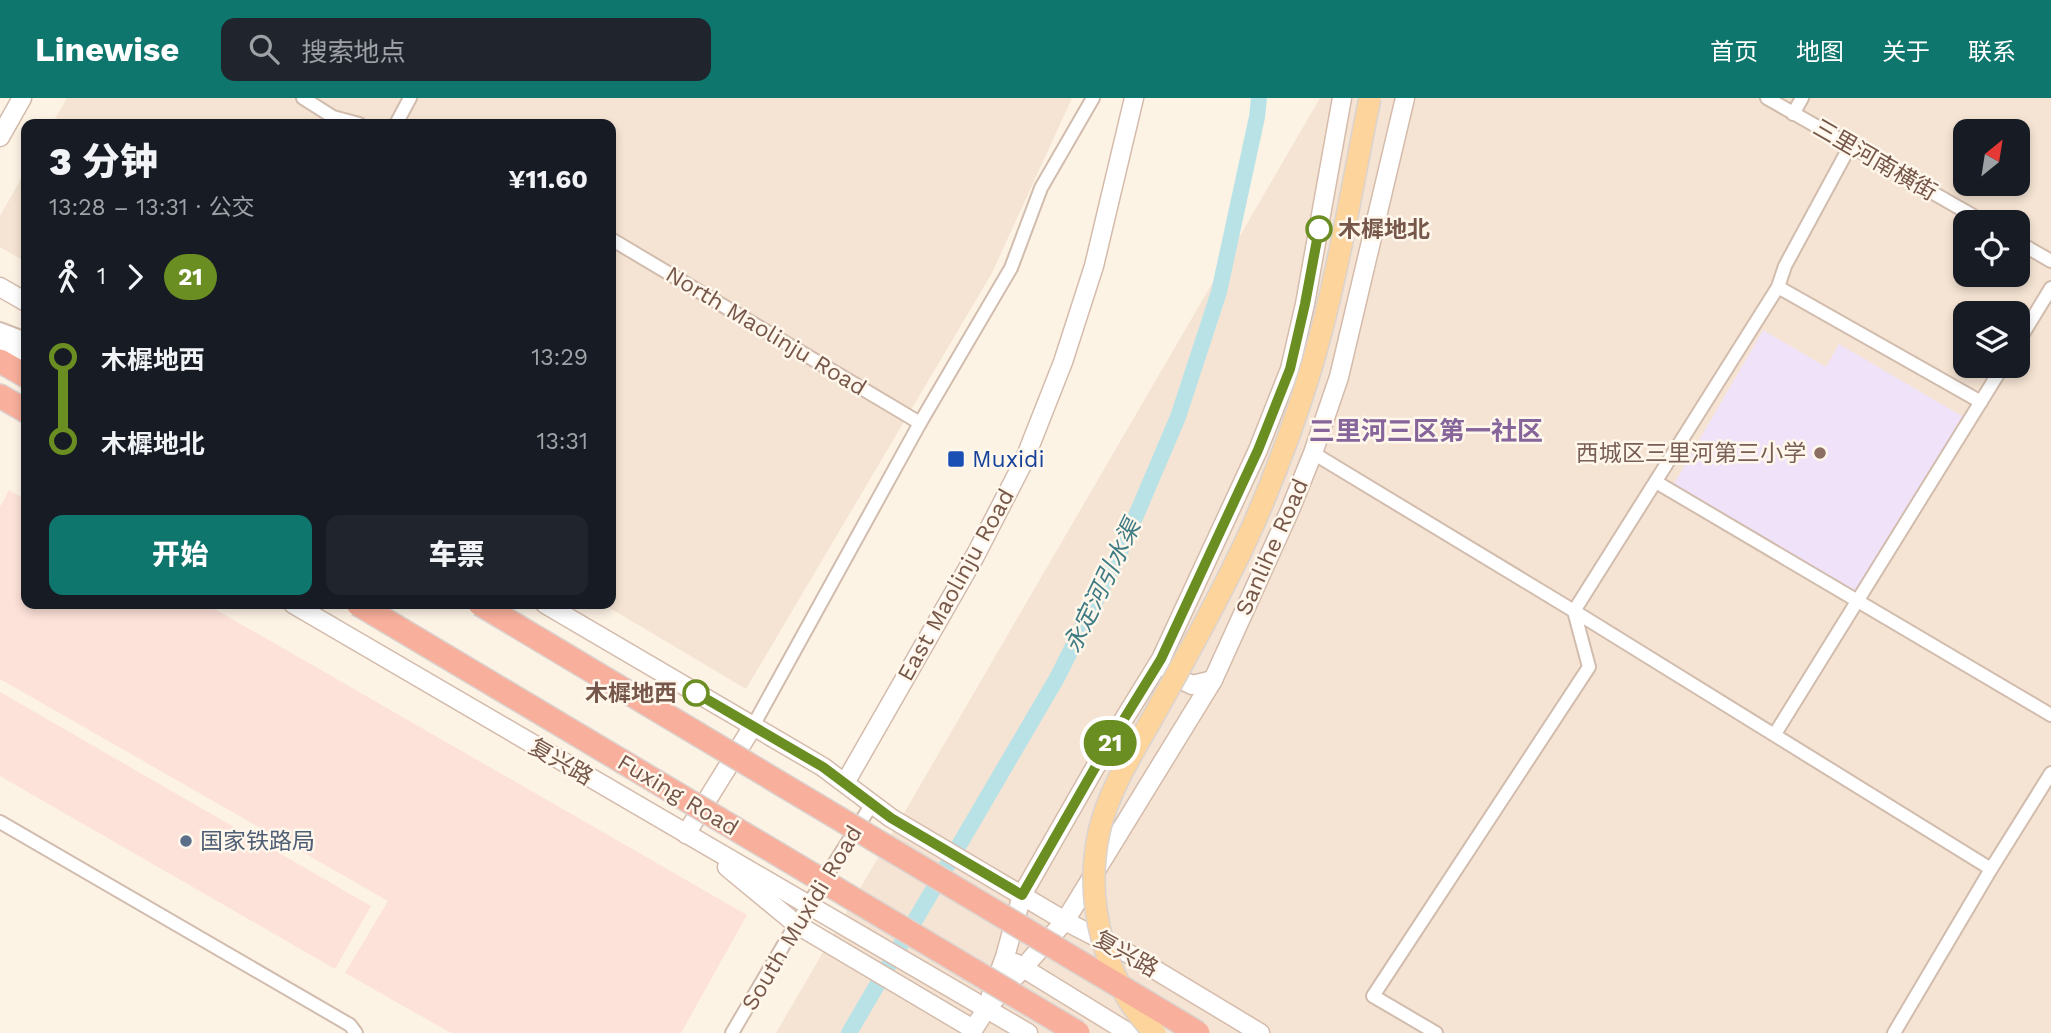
<!DOCTYPE html>
<html lang="zh">
<meta charset="utf-8">
<style>
:root{--surface:#171b24;--page:#20242c;--text:#f1f3f6;--muted:#9ea1a6;--accent:#0f766e}
body{margin:0;font-family:"Work Sans","Noto Sans SC",sans-serif;background:var(--page);color:var(--text);height:100vh;display:flex;flex-direction:column;font-size:26px;white-space:nowrap}
*{box-sizing:border-box;margin:0}
p{font-size:23px;color:var(--muted)}
.icon{flex:none;width:38px;height:38px;fill:none;stroke:currentColor;stroke-width:2;stroke-linecap:round;stroke-linejoin:round}
.map{position:relative;flex:1;overflow:hidden}
.drawer{position:absolute;left:21px;top:21px;width:595px;height:490px;display:flex;flex-direction:column;background:var(--surface);border-radius:14px;box-shadow:0 4px 10px #0003}
.drawer>*{flex:none}
.badge{padding:0 14px;border-radius:23px;font-size:24px;line-height:46px}
.needle{width:46px;rotate:30deg}
.fabs{position:absolute;left:1953px;top:21px;display:grid;gap:14px}
.fabs a{display:grid;place-items:center;width:77px;height:77px;border-radius:14px;background:var(--surface);box-shadow:0 4px 10px #0003;font-size:35px}
.map>.badge{position:absolute;translate:-50% -50%;box-shadow:0 0 0 4px #fff}
.legs{display:flex;align-items:center;gap:10px;height:77px;padding:0 28px;font-size:23px}
.legs p{margin-inline-start:auto}
.overview{display:flex;align-items:center;justify-content:space-between;height:119px;padding:0 28px}
h1{font-size:38px;font-weight:800;line-height:52px}
.action{display:flex;gap:14px;margin-top:auto;padding:14px 28px}
.action a{flex:1;height:80px;border-radius:14px;background:var(--accent);color:#fff;font-size:28px;font-weight:800;line-height:80px;text-align:center}
.action a+a{background:var(--page);color:var(--text)}
ul{padding:0 28px;list-style:none}
li{display:flex;align-items:center;gap:24px;height:84px;font-size:26px}
li i{display:grid;place-items:center;width:10px;height:100%;margin:0 9px;background:currentColor}
li i::after{content:'';width:18px;height:18px;margin:-9px;border:5px solid;border-radius:50%;background:var(--surface)}
li p{margin-inline-start:auto}
li:first-child i{background:linear-gradient(#0000 50%,currentColor 0)}
li:last-child i{background:linear-gradient(currentColor 50%,#0000 0)}
header{display:flex;align-items:center;gap:42px;box-sizing:border-box;height:98px;padding:0 35px;background:var(--accent);color:#fff}
header strong{font-size:33px}
nav{display:flex;gap:38px;margin-inline-start:auto;font-size:24px}
.search{width:490px;height:63px;background:var(--page);display:flex;align-items:center;gap:18px;box-sizing:border-box;padding:0 24px;border-radius:14px;color:var(--muted);font-size:26px}
.map>svg:first-child{display:block}
</style>
<header>
<strong>Linewise</strong>
<div class="search"><svg class="icon" aria-label="search" viewBox="0 0 24 24"><circle cx="10" cy="10" r="6"/><path d="M15 15l6 6"/></svg>搜索地点</div>
<nav><a>首页</a><a>地图</a><a>关于</a><a>联系</a></nav>
</header>
<div class="map">
<svg width="2051" height="935" viewBox="0 0 2051 935">
<rect width="100%" height="100%" fill="#fdf3e5"/>
<g fill="#f5e4d3" fill-rule="evenodd">
<path d="M67 0H1072L992 175 746 591 603 506H611V26H52Z"/>
<path d="M1320 0H2051V935H776ZM1965 33H2018V86H1965ZM1965 124H2018V177H1965ZM1965 215H2018V268H1965Z"/>
<path d="M26 72V164L0 149V118Z"/>
</g>
<g fill="#fde2d9">
<path d="M9 392 26 402V506H206L747 817 681 935H451L345 875 388 803 0 581V409Z"/>
<path d="M0 594 371 808 335 871 0 678Z"/>
</g>
<path fill="#f0e2f9" d="M1763 232 1826 269 1839 246 1967 321 1863 501 1672 389Z"/>
<g fill="none" stroke-linecap="round" stroke-linejoin="round">
<path stroke="#b9e2e7" stroke-width="16" d="M849 935 1057 580 1123 448 1178 319 1219 194 1257 19 1259 0"/>
<g stroke="#d1bcad" stroke-width="16">
<g id="street">
<path d="M303 0 333 19 359 26"/>
<path d="M1767 0 1984 124"/>
<path d="M1793 16 1802 0"/>
<path d="M396 26 410 0"/>
<path d="M611 141 920 325"/>
<path d="M2018 144 2051 163"/>
<path d="M1778 189 1981 304"/>
<path d="M0 231 26 241"/>
<path d="M2018 244 2051 190"/>
<path d="M1313 355 1574 513 1991 771 2051 675"/>
<path d="M1656 384 2051 617"/>
<path d="M753 628 920 325 1011 170 1041 90 1093 0"/>
<path d="M1778 631 2003 268"/>
<path d="M0 724 350 927 356 935"/>
<path d="M732 935 796 826 872 706"/>
<path d="M1436 935 1373 898 1589 569 1574 513 1778 189 1785 168 1850 48"/>
<path d="M1894 935 1991 771"/>
</g>
</g>
<g stroke="#d4bbab" stroke-width="21">
<g id="secondary">
<path d="M0 39 22 0"/>
<path d="M0 189 26 204"/>
<path d="M0 246 26 256"/>
<path d="M293 506 1028 935"/>
<path d="M545 506 823 669 891 720 1065 823 1129 856 1260 935"/>
<path d="M1167 570 1172 577 1192 587 1213 582"/>
<path d="M845 685 975 458 1024 363 1063 264 1094 168 1134 0"/>
<path d="M686 736 753 628"/>
<path d="M727 769 796 826 973 931"/>
<path d="M1015 865 1129 935"/>
<path d="M991 897 1005 859 1022 797 1108 647 1161 561 1258 352 1290 271 1305 206 1342 0"/>
<path d="M971 935 987 910 1065 823 1213 582 1290 412 1313 355 1339 279 1405 0"/>
</g>
</g>
<g stroke="#dbd3d0" stroke-width="26">
<g id="highway">
<path d="M0 263 26 278"/>
<path d="M0 298 26 313"/>
</g>
</g>
<use href="#street" stroke="#fff" stroke-width="12"/>
<use href="#secondary" stroke="#fff" stroke-width="18"/>
<use href="#highway" stroke="#f8af9b" stroke-width="23"/>
<g stroke="#dbd3d0" stroke-width="24" stroke-linecap="butt">
<path id="primary-bridge" d="M1155 935C1104 884 1084 804 1099 734 1109 690 1136 650 1158 610 1190 552 1223 493 1251 432 1275 378 1296 321 1313 264 1338 177 1352 88 1370 0"/>
</g>
<g stroke="#dbd3d0" stroke-width="26" stroke-linecap="butt">
<g id="highway-bridge">
<path d="M358 506 1078 935"/>
<path d="M480 506 1198 935"/>
</g>
</g>
<use href="#primary-bridge" stroke="#fcd49c" stroke-width="21"/>
<use href="#highway-bridge" stroke="#f8af9b" stroke-width="23"/>
</g>
<g fill="none" stroke-linecap="round" stroke-linejoin="round">
<g stroke="#fff" stroke-width="16">
<path id="line-1" d="M696 595 823 669 891 720 1022 797 1108 647 1161 561 1258 352 1290 271 1305 206 1319 131"/>
</g>
<use href="#line-1" stroke="#6b8e23" stroke-width="10"/>
</g>
<g fill="#fff" stroke="#6b8e23" stroke-width="3.5">
<circle cx="1319" cy="131" r="12"/>
<circle cx="696" cy="595" r="12"/>
</g>
<circle fill="#8d6e63" stroke="#fff7ec" stroke-width="2.5" cx="1820" cy="355" r="7"/>
<rect fill="#1a4fb4" stroke="#fff7ec" stroke-width="2.5" x="947" y="352" width="18" height="18" rx="3.5"/>
<circle fill="#5c6f8a" stroke="#fff7ec" stroke-width="2.5" cx="186" cy="743" r="7"/>
<g text-anchor="middle" dominant-baseline="central" stroke-width="5" stroke-linejoin="round" paint-order="stroke">
<g font-size="23" fill="#765749" stroke="#fff7ec">
<text transform="translate(1875 62) rotate(30)">三里河南横街</text>
<text transform="translate(766 233) rotate(31)">North Maolinju Road</text>
<text transform="translate(1272 449) rotate(-66)">Sanlihe Road</text>
<text transform="translate(956 487) rotate(-61)">East Maolinju Road</text>
<text transform="translate(561 664) rotate(30)">复兴路</text>
<text transform="translate(678 697) rotate(31)">Fuxing Road</text>
<text transform="translate(802 820) rotate(-59)">South Muxidi Road</text>
<text transform="translate(1126 856) rotate(29)">复兴路</text>
</g>
<g font-size="23" font-weight="bold" fill="#765749" stroke="#fff7ec" text-anchor="start">
<text x="1338" y="131">木樨地北</text>
<text x="677" y="595" text-anchor="end">木樨地西</text>
</g>
<g font-size="23" fill="#785e54" stroke="#fff7ec" text-anchor="end">
<text x="1806" y="355">西城区三里河第三小学</text>
</g>
<g font-size="23" fill="#164399" stroke="#fff7ec" text-anchor="start">
<text x="972" y="361">Muxidi</text>
</g>
<g font-size="23" fill="#4e5e75" stroke="#fff7ec" text-anchor="start">
<text x="200" y="743">国家铁路局</text>
</g>
<g font-size="24" font-style="italic" fill="#3f7b83" stroke="#fff7ec">
<text transform="translate(1102 488) rotate(-64)">永定河引水渠</text>
</g>
<g font-size="26" font-weight="bold" fill="#86659a" stroke="#fff7ec">
<text x="1426" y="333">三里河三区第一社区</text>
</g>
</g>
</svg>
<div class="fabs">
<a><svg class="needle" viewBox="-14 -14 28 28"><path d="M0-13l5 13h-10z" fill="#e53935"/><path d="M0 13l5-13h-10z" fill="#9ea1a6"/></svg></a>
<a><svg class="icon" aria-label="locate" viewBox="0 0 24 24"><circle cx="12" cy="12" r="6"/><path d="M12 2v4M12 18v4M2 12h4M18 12h4"/></svg></a>
<a><svg class="icon" aria-label="layers" viewBox="0 0 24 24"><path d="M12 4l9 5-9 5-9-5zM3 14l9 5 9-5"/></svg></a>
</div>
<b class="badge" style="left:1110px;top:645px;background:#6b8e23;color:#fff">21</b>
<section class="drawer">
<div class="overview"><div><h1>3 分钟</h1><p>13:28 – 13:31 · 公交</p></div><b>¥11.60</b></div>
<div class="legs"><svg class="icon" aria-label="walk" viewBox="0 0 24 24"><circle cx="13" cy="4" r="2"/><path d="M13 8l-2 6 4 7M11 14l-3 7M7 12l3-4h3l4 4"/></svg>1<svg class="icon" aria-label="forward" viewBox="0 0 24 24"><path d="M9 5l7 7-7 7"/></svg><b class="badge" style="background:#6b8e23;color:#fff">21</b></div>
<ul>
<li><i style="color:#6b8e23"></i><b>木樨地西</b><p>13:29</p></li>
<li><i style="color:#6b8e23"></i><b>木樨地北</b><p>13:31</p></li>
</ul>
<div class="action"><a>开始</a><a>车票</a></div>
</section>
</div>
